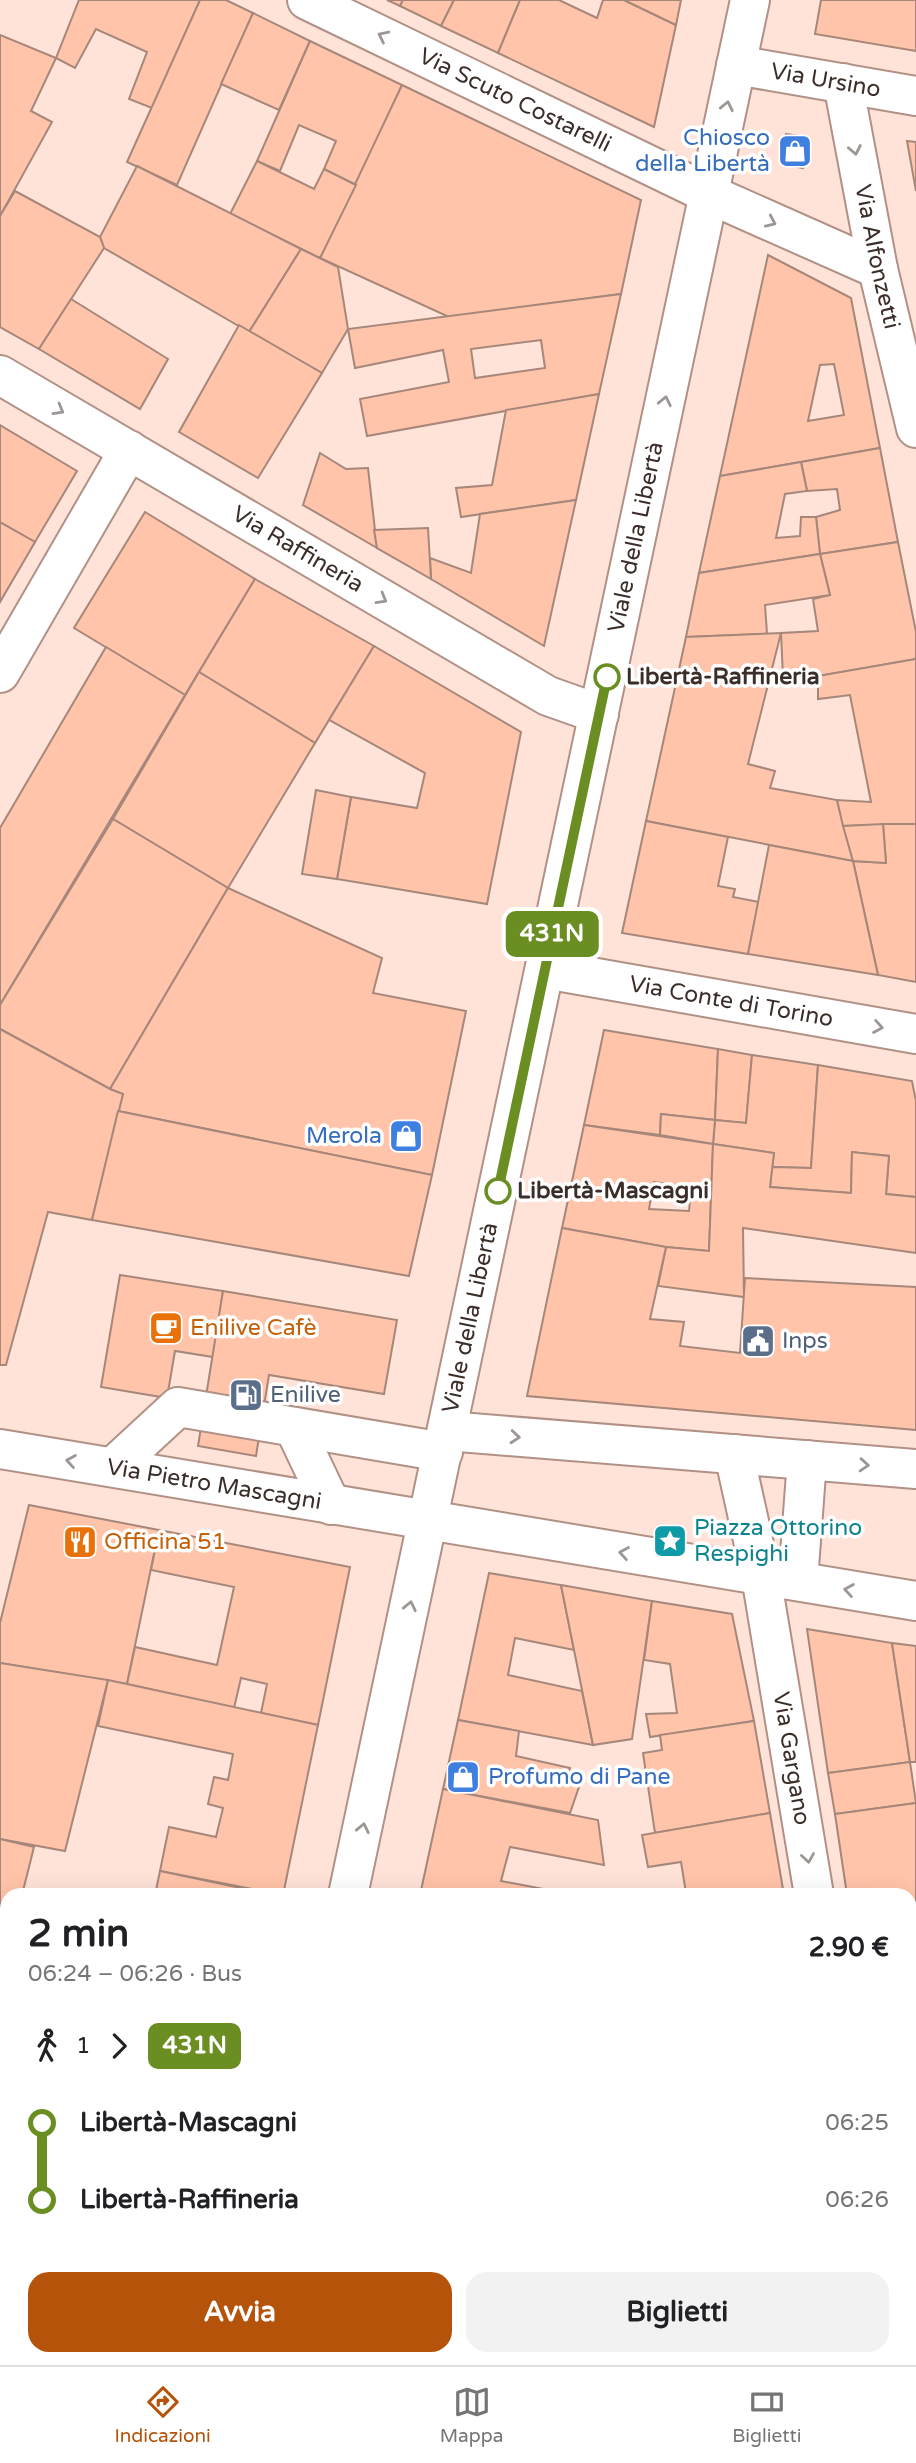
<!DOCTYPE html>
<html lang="it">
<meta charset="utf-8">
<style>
:root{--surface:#fff;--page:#f2f2f2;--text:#202124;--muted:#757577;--line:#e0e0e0;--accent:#b45309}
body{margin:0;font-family:"Varela Round",sans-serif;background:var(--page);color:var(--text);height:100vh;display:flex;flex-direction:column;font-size:26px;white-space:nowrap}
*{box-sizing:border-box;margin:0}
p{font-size:23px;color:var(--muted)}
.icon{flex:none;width:38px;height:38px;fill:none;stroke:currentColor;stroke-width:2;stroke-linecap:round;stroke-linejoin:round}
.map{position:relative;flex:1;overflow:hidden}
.drawer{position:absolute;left:0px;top:1888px;width:917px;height:478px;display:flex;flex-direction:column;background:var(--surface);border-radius:21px 21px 0 0;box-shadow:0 7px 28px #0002}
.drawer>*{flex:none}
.badge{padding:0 14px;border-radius:10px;font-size:24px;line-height:46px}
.map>.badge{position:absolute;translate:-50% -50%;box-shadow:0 0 0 4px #fff}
.legs{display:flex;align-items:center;gap:10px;height:77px;padding:0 28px;font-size:23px}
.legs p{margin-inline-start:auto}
.headline{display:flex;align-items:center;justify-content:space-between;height:119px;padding:0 28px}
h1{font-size:38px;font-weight:700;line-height:52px}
.primary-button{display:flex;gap:14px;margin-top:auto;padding:14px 28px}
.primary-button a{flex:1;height:80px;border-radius:21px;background:var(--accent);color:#fff;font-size:28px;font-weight:700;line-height:80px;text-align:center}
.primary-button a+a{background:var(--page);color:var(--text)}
ul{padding:0 28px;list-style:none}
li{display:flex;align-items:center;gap:24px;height:77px;font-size:26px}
li i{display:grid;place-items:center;width:10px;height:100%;margin:0 9px;background:currentColor}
li i::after{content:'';width:18px;height:18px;margin:-9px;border:5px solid;border-radius:50%;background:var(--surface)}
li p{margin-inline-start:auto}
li:first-child i{background:linear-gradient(#0000 50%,currentColor 0)}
li:last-child i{background:linear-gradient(currentColor 50%,#0000 0)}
.menu{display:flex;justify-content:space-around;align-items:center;height:98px;border-top:2px solid var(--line);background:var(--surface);font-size:19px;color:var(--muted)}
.menu a{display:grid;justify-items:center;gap:4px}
.menu .current{color:var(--accent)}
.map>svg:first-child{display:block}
</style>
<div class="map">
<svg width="916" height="2365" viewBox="0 0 916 2365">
<rect width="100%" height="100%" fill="#ffe3d9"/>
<g fill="#ffc4a9" stroke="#a6877a" stroke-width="2" fill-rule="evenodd">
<path d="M79 0H200L152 108 129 99 147 52 96 29 75 68 56 58Z"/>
<path d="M200 0H226L253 13 177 185 127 162Z"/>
<path d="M387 0H403L400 6Z"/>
<path d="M403 0H454L441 26 400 6Z"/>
<path d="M454 0H520L498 53 441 26Z"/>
<path d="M520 0H559L597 18 603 0H624L676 25 654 127 498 53Z"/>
<path d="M624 0H681L676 25Z"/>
<path d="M821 0H916V51L815 34Z"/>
<path d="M253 13 310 41 279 110 221 84Z"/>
<path d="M0 35 56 58 31 111 52 122 0 216Z"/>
<path d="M310 41 402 85 356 185 324 169 336 141 299 125 280 171 257 161Z"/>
<path d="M402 85 641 200 621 294 449 317 320 258Z"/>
<path d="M786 134 807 137 803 168 782 164Z"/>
<path d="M907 141 916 142V191Z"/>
<path d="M257 161 314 189 324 169 356 185 320 258 230 214Z"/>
<path d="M137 166 301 249 249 332 104 248 100 237Z"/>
<path d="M15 191 100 237 104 248 39 349 0 327V216Z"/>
<path d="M301 249 338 267 348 329 322 373 249 332Z"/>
<path d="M768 255 851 298 880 448 720 476ZM834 364 844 415 808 421 820 365Z"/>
<path d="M621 294 599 394 367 436 360 399 449 382 443 350 355 368 348 329ZM541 340 545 368 475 378 471 349Z"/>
<path d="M71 299 168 359 140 409 39 349Z"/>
<path d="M239 325 322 373 258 478 179 432Z"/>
<path d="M599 394 576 500 461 517 456 488 492 485 506 410Z"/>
<path d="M0 425 77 471 35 542 0 522Z"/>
<path d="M880 448 898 542 820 554 816 517 840 510 837 489 807 491 801 462Z"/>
<path d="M320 453 346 469 368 468 377 548 303 505Z"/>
<path d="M801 462 807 491 785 494 776 538 800 536 801 517H816L820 554 699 573 720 476Z"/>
<path d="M576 500 544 646 431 579 430 558 471 573 480 514Z"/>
<path d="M145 512 255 579 185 695 74 628Z"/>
<path d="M0 522 35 542 0 602Z"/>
<path d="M428 528 431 579 377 548 374 530Z"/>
<path d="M898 542 916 632V659L818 676 783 677 781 633 818 631 813 599 830 595 820 554Z"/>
<path d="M820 554 830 595 765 605 767 634 686 637 699 573Z"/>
<path d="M255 579 374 646 315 743 199 672Z"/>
<path d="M781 633 748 764 775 771 770 788 837 800 853 861 646 821 686 637Z"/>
<path d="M374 646 521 732 487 904 337 879 351 797 417 808 425 773 329 720Z"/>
<path d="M106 647 185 695 0 1005V828Z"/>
<path d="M916 659V824L843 826 837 800 871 802 850 695 818 699V676Z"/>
<path d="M199 672 315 743 228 888 113 819Z"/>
<path d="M316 790 351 797 337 879 302 874Z"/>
<path d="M113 819 228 888 110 1089 0 1029V1005Z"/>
<path d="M646 821 728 837 718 886 735 889 733 897 759 902 748 954 622 933Z"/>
<path d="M883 824H916V982L878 975 853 861 886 863Z"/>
<path d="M883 824 886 863 853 861 843 826Z"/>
<path d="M769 845 853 861 878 975 748 954Z"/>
<path d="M228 888 382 958 373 993 466 1011 432 1175 118 1111 123 1094 110 1089Z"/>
<path d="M0 1029 110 1089 123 1094 92 1220 48 1212 6 1365H0Z"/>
<path d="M604 1030 718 1049 715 1120 661 1114 660 1135 584 1125Z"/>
<path d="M718 1049 752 1055 746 1123 715 1120Z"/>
<path d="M752 1055 818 1065 811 1168 772 1167 774 1153 713 1144 715 1120 746 1123Z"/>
<path d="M818 1065 912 1081 916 1101V1197L886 1194 889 1156 852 1152 851 1193 770 1187 772 1167 811 1168Z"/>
<path d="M118 1111 432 1175 409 1276 92 1220Z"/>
<path d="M661 1114 715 1120 713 1144 660 1135Z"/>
<path d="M584 1125 713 1144 709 1251 666 1247 562 1228ZM654 1182 691 1188 689 1211 649 1209Z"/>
<path d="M713 1144 774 1153 770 1187 851 1193 852 1152 889 1156 886 1194 916 1197V1253L743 1228 744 1297 658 1286 666 1247 709 1251Z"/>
<path d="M562 1228 666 1247 650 1319 684 1322 680 1346 740 1353 745 1278 916 1287V1430L527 1396Z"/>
<path d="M120 1275 223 1291 213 1357 175 1351 167 1398 101 1387Z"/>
<path d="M223 1291 397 1320 384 1394 269 1375 256 1456 198 1446Z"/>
<path d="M29 1505 159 1530 127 1684 0 1663V1623Z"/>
<path d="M159 1530 350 1567 318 1725 261 1713 267 1684 241 1678 234 1708 127 1684 135 1647 217 1665 234 1587 151 1570Z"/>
<path d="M489 1573 561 1585 574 1650 515 1638 508 1675 582 1691 593 1745 458 1720Z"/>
<path d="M561 1585 652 1601 632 1739 593 1745Z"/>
<path d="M652 1601 732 1614 754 1721 650 1737 646 1714 677 1713 670 1664 644 1660Z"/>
<path d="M807 1629 892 1643 910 1762 828 1773Z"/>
<path d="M892 1643 916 1646V1762H910Z"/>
<path d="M0 1663 108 1680 65 1851 0 1839Z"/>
<path d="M108 1680 318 1725 283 1895 160 1871 169 1827 216 1837 223 1808 208 1804 214 1777 228 1780 233 1754 98 1726Z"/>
<path d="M458 1720 519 1731 516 1756 570 1768 566 1782 580 1784 570 1813 443 1789Z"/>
<path d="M754 1721 770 1813 655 1833 643 1753 662 1750 660 1735Z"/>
<path d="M910 1762 916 1803 835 1814 828 1773Z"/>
<path d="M443 1789 598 1820 604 1865 510 1847 501 1881 575 1895H420Z"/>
<path d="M916 1803V1964L910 1965V1895H847L835 1814Z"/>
<path d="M770 1813 784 1895H671L686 1893 681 1862 648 1867 642 1835Z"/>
<path d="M0 1839 34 1847 22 1895H7V1931L2 1930 0 1955Z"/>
<path d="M160 1871 274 1895H155Z"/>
<path d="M0 1956 7 1957V2046L0 2045Z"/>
<path d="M916 1964V2061L910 2062V1965Z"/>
<path d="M916 2061V2126L910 2129V2062Z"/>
<path d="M916 2126V2279L910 2281V2129Z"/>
<path d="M0 2141 7 2142V2241L4 2255H0Z"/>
<path d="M916 2279V2337L910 2295V2281Z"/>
<path d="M7 2354V2359H90L88 2365H5Z"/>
<path d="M90 2359H173L183 2360 182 2365H88Z"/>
<path d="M322 2359H506L505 2365H321Z"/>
<path d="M506 2359H608V2365H505Z"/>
<path d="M608 2359H697L698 2365H608Z"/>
<path d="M697 2359H739L740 2365H698Z"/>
<path d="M788 2359H860V2365H789Z"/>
</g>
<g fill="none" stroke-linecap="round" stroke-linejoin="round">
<g stroke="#b19186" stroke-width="42">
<g id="minor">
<path id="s1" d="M307 0 709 194 878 269"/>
<path id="s2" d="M736 65 916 96"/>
<path id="s3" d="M843 83 878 269 916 428"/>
<path id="s4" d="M0 375 548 696 599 714"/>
<path d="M0 673 129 450"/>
<path id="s5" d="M545 969 916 1034"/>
<path d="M294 1427 331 1505"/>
<path d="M447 1431 916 1469"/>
<path id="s6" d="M0 1449 916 1601"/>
<path id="s7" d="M734 1454 761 1576 814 1895"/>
<path d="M113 1467 178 1407 443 1452"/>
<path d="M798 1581 807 1460"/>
<path d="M0 2098 7 2099"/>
<path d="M891 2359 892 2365"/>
</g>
</g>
<g stroke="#b19186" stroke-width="42">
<g id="major">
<path id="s8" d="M348 1895 750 0"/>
<path d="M249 2365 250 2359"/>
</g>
</g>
<use href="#minor" stroke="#fff" stroke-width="38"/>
<use href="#major" stroke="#fff" stroke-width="38"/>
</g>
<defs><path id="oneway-chevron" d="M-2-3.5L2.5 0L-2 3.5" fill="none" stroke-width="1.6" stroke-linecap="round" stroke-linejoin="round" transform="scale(1.75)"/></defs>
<g stroke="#9d9694">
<use href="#oneway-chevron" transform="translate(383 36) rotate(-154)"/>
<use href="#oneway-chevron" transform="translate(727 106) rotate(-78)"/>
<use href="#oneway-chevron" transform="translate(855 150) rotate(79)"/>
<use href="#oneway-chevron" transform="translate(771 222) rotate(24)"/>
<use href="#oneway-chevron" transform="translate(665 401) rotate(-78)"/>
<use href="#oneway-chevron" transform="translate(59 410) rotate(30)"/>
<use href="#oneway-chevron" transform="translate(382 599) rotate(30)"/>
<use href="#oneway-chevron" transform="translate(878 1027) rotate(10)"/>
<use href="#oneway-chevron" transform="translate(515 1437) rotate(5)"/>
<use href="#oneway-chevron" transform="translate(71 1461) rotate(-171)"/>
<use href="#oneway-chevron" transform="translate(864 1465) rotate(4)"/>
<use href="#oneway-chevron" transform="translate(624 1553) rotate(-170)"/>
<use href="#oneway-chevron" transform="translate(849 1590) rotate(-171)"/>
<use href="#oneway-chevron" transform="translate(410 1606) rotate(-78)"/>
<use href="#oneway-chevron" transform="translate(363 1828) rotate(-78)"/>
<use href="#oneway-chevron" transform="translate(808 1858) rotate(81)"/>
</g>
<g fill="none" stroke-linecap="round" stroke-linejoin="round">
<g stroke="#fff" stroke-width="16">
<path id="line-1" d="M498 1191 607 677"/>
</g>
<use href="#line-1" stroke="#6b8e23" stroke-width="10"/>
</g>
<defs>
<g id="shop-square" transform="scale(1.75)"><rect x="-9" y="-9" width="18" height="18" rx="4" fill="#3f7fe0" stroke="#fff"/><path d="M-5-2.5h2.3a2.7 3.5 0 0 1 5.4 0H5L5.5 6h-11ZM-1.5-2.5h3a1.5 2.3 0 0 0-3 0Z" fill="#fff"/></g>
<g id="cafe-square" transform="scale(1.75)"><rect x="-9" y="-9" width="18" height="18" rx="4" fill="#e8710a" stroke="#fff"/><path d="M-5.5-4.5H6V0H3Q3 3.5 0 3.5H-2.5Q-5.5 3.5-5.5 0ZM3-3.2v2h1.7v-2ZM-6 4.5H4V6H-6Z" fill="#fff"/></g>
<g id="civic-square" transform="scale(1.75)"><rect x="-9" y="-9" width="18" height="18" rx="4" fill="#5c6f8a" stroke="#fff"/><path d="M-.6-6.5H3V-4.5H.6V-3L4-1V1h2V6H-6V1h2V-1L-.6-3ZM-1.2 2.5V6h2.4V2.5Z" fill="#fff"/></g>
<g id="fuel-square" transform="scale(1.75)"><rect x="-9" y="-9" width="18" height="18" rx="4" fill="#5c6f8a" stroke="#fff"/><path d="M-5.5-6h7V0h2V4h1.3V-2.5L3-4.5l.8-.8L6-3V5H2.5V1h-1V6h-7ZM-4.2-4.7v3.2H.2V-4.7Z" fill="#fff"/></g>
<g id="sight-square" transform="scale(1.75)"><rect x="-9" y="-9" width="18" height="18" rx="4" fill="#0f9aa8" stroke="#fff"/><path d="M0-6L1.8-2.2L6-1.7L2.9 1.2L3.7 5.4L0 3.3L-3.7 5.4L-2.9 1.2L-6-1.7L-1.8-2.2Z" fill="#fff"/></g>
<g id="restaurant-square" transform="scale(1.75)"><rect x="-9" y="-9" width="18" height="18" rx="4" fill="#e8710a" stroke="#fff"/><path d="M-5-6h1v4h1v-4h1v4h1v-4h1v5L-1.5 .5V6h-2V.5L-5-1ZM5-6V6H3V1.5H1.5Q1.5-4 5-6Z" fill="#fff"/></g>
</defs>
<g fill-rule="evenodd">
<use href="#shop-square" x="795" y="151"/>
<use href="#shop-square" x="406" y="1136"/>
<use href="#cafe-square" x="166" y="1328"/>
<use href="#civic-square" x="758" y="1341"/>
<use href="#fuel-square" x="246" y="1395"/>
<use href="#sight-square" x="670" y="1541"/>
<use href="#restaurant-square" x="80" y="1542"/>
<use href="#shop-square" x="463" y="1777"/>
</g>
<g fill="#fff" stroke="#6b8e23" stroke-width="3.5">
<circle cx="607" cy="677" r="12"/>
<circle cx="498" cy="1191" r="12"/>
</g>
<g text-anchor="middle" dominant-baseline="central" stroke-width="7" stroke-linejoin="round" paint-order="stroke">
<g font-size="23" fill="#3b2e29" stroke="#fff">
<text stroke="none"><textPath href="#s2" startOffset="91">Via Ursino</textPath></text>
<text stroke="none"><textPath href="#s1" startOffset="231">Via Scuto Costarelli</textPath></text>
<text stroke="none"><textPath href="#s3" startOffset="177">Via Alfonzetti</textPath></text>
<text stroke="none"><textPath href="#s8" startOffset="1388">Viale della Libertà</textPath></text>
<text stroke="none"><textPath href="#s4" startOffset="345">Via Raffineria</textPath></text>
<text stroke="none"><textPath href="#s5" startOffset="189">Via Conte di Torino</textPath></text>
<text stroke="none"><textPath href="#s8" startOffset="590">Viale della Libertà</textPath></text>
<text stroke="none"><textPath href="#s6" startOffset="217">Via Pietro Mascagni</textPath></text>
<text stroke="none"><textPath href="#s7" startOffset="310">Via Gargano</textPath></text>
</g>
<g font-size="23" fill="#366cbe" stroke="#fff" text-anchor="end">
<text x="770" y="138">Chiosco<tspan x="770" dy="26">della Libertà</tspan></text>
<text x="382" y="1136">Merola</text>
<text x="488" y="1777" text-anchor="start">Profumo di Pane</text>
</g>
<g font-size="23" font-weight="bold" fill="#3b2e29" stroke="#fff" text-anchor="start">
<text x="626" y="677">Libertà-Raffineria</text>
<text x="517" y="1191">Libertà-Mascagni</text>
</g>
<g font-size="23" fill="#c56008" stroke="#fff" text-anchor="start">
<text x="190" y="1328">Enilive Cafè</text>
<text x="104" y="1542">Officina 51</text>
</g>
<g font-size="23" fill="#4e5e75" stroke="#fff" text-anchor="start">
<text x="782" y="1341">Inps</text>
<text x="270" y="1395">Enilive</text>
</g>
<g font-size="23" fill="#0d838f" stroke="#fff" text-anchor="start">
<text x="694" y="1528">Piazza Ottorino<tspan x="694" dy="26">Respighi</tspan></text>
</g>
</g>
</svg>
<b class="badge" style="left:552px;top:934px;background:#6b8e23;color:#fff">431N</b>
<section class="drawer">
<div class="headline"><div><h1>2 min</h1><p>06:24 – 06:26 · Bus</p></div><b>2.90 €</b></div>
<div class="legs"><svg class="icon" aria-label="walk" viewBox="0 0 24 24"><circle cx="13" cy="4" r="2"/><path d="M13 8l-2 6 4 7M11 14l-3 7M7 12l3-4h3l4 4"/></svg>1<svg class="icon" aria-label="forward" viewBox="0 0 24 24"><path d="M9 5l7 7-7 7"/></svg><b class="badge" style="background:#6b8e23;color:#fff">431N</b></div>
<ul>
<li><i style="color:#6b8e23"></i><b>Libertà-Mascagni</b><p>06:25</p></li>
<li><i style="color:#6b8e23"></i><b>Libertà-Raffineria</b><p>06:26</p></li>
</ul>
<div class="primary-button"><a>Avvia</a><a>Biglietti</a></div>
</section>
</div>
<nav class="menu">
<a class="current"><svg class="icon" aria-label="directions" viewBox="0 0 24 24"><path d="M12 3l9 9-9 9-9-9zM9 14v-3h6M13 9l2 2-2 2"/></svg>Indicazioni</a>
<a><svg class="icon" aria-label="map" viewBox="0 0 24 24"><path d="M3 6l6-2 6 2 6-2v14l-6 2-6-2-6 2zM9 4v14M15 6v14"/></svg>Mappa</a>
<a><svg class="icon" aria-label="tickets" viewBox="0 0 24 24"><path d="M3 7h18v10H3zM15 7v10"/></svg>Biglietti</a>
</nav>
